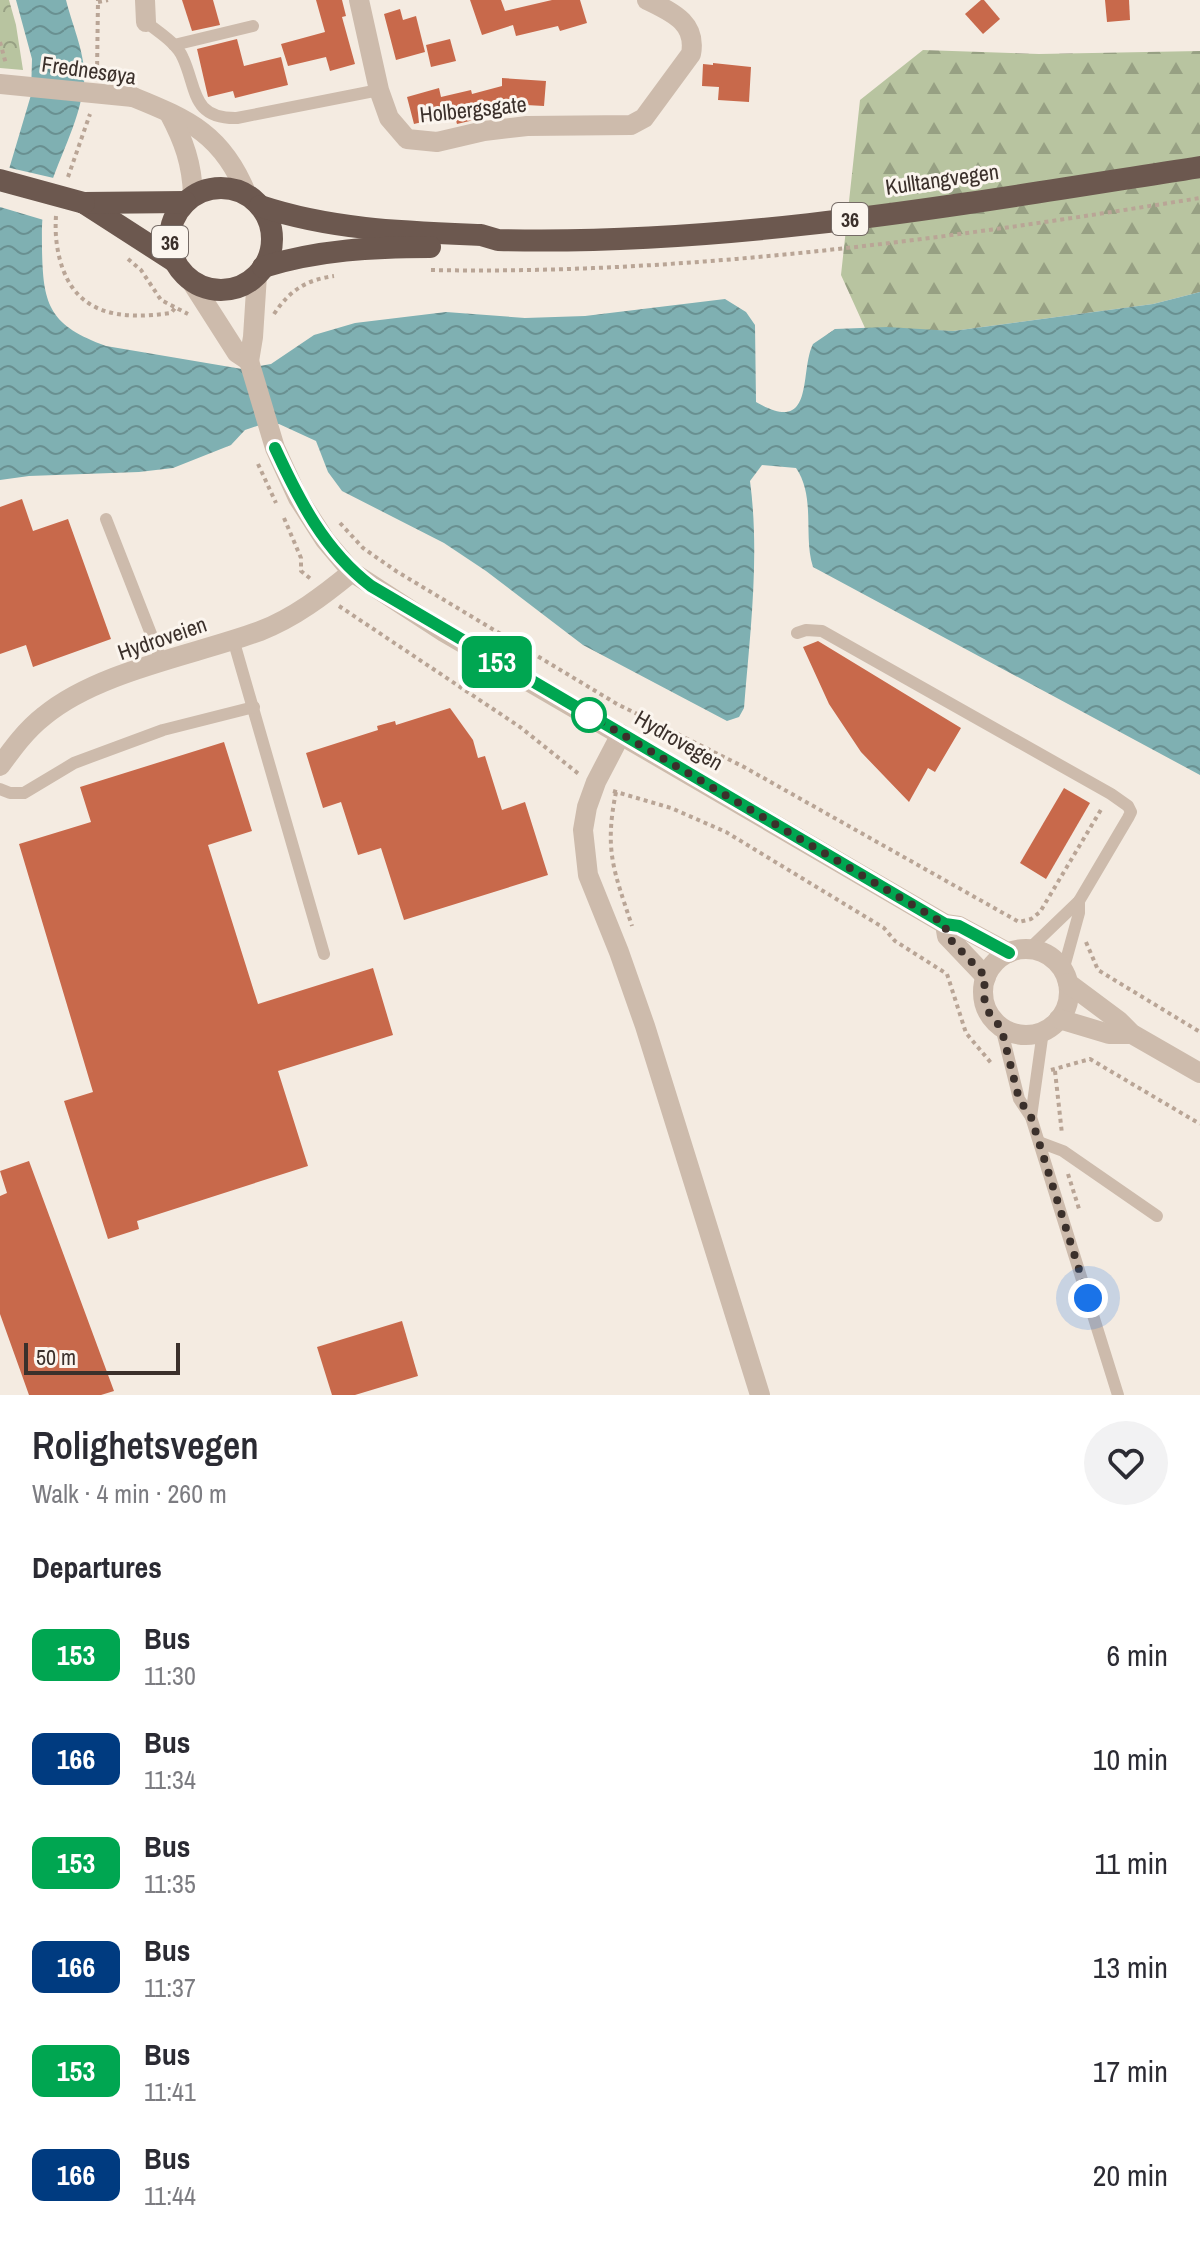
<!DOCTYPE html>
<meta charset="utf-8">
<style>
:root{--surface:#fff;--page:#f2f2f3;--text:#2b2b33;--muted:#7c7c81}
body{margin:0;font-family:"Archivo Narrow",sans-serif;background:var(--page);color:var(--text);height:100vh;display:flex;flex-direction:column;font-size:30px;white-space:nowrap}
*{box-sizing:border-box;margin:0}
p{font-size:26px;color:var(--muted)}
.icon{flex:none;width:44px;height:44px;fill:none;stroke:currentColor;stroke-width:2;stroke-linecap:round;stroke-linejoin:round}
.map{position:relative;height:1395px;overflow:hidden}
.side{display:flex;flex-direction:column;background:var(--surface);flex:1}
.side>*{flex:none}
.badge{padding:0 16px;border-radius:12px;font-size:28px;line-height:52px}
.scale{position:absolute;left:24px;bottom:20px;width:156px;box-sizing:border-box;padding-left:8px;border:4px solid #3b302b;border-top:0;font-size:22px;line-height:28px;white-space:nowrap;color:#3b302b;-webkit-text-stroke:6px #fbf5ee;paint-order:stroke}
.you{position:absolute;width:40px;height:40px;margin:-20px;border:6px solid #fff;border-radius:50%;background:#1a73e8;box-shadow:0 0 0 12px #1a73e833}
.map>.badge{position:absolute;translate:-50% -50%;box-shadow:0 0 0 4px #fff}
h2{padding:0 32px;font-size:30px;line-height:72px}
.round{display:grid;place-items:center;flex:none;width:84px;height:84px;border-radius:42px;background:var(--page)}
.summary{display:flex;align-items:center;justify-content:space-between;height:136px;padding:0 32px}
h1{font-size:38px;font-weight:600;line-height:60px}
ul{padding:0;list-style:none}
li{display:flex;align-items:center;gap:24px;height:104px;padding:0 32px}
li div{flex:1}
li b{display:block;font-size:30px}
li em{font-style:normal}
li .badge{min-width:88px;font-weight:700;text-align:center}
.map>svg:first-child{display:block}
</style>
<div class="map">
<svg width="1200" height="1395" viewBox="0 0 1200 1395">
<defs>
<pattern id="forest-firs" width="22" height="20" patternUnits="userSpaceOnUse" patternTransform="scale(2)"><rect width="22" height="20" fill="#b8c4a0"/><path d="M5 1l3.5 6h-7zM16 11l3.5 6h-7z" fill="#97a083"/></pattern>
<pattern id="park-crowns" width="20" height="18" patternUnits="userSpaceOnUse" patternTransform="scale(2)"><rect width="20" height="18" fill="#b8c4a0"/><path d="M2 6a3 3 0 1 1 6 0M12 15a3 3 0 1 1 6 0" fill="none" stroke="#97a083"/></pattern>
<pattern id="water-waves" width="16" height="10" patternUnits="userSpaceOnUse" patternTransform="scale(2)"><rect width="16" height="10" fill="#7fb0b2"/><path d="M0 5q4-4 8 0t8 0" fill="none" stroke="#699091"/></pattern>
</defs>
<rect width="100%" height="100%" fill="#f4ebe1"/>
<path fill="url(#forest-firs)" d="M923 50 1039 54 1200 51V292L1153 304 953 331 865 328 841 275 860 100Z"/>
<path fill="url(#park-crowns)" d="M0 0H9L16 25 23 70 0 68Z"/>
<path fill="url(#water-waves)" d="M16 0H66C72 25 87 57 84 83 79 125 57 160 46 200 41 215 42 233 42 249 43 305 49 325 106 346L242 369 271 364 314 335 355 323 446 312 525 318 585 316 725 299 746 312 755 325 756 402C816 437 799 372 813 344L835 329 887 327 953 331 1153 304 1200 292V775L813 567C803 536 816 497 796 468L762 465 750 481C760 556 750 634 744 708L739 717 727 721 583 645 486 571 444 543 342 491 328 472 316 441 279 424H263L245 430 231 445 173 468 139 472 29 476 0 480V188L7 176 31 95 32 59Z"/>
<path fill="#f4ebe1" d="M6 167 58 179 49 203 47 221 0 207V180Z"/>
<g fill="#c8694b">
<path d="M182 0H213L220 25 192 31Z"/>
<path d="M316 0H342L346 16 342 17 355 64 330 71 326 57 288 66 281 44 325 32Z"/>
<path d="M470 0H501L505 11 552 0H580L587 23 560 31 558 26 516 36 513 25 482 35Z"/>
<path d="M981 0H984L1000 19 983 34 965 14Z"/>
<path d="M1105 0H1129L1130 20 1107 22Z"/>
<path d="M400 9 403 20 416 16 425 52 396 60 384 14Z"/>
<path d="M237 39 244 66 281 57 288 85 235 98 233 91 208 97 197 49Z"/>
<path d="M450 39 456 61 431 67 426 45Z"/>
<path d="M713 63 751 67 749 102 718 100 719 87 702 86 703 64 713 65Z"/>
<path d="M502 78 546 81 544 106 492 103 495 115 457 124 454 114 414 124 407 97 439 88 441 97 471 90 472 94 502 86Z"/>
<path d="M22 499 33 531 68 519 111 639 33 667 26 645 0 654V507Z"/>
<path d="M818 641 961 728 935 772 928 768 909 802 861 752 829 704 803 647Z"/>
<path d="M450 708 473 740 478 758 485 756 502 810 525 802 548 875 404 920 381 848 358 855 341 802 323 808 306 753 378 730 377 726 395 721 396 725Z"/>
<path d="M224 742 252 831 208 845 258 1004 373 968 393 1035 278 1071 308 1166 137 1221 139 1229 108 1239 64 1101 93 1092 19 844 91 822 80 787Z"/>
<path d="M1064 788 1090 803 1046 879 1020 863Z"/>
<path d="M29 1161 114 1391 101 1395H29L0 1314V1196L7 1193 0 1171Z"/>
<path d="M402 1321 418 1376 355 1395H332L317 1347Z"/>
</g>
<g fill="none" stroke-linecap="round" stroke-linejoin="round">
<g stroke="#b9a596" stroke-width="4" stroke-dasharray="4 4" stroke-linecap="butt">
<path d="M98 2 108 0"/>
<path d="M0 42 6 64"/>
<path d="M97 73 98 0"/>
<path d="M68 177 90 114"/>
<path d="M56 216C55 231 56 245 60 260 75 316 121 320 171 313L175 308"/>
<path d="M128 259 141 270 161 300 188 314"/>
<path d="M431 270C689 275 945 239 1200 198"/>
<path d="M274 314C290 290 306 280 334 276"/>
<path d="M258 464 276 503"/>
<path d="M284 518 301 558V571L312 580"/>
<path d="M340 523 363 548 396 571 617 704 744 767 1019 922 1031 919 1040 912 1102 808"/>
<path d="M339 606 520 727 580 775"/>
<path d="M613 791 671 808 726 832 884 928 895 941 947 974 966 1033 992 1064"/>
<path d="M616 792C604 851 614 871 632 926"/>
<path d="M1086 942 1098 970 1200 1032"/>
<path d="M1051 1070 1090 1059 1200 1124"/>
<path d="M1055 1071 1062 1134"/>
<path d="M1068 1174 1080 1212"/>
</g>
<g stroke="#cdbbac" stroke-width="12">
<path d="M146 22C158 32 177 43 183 58 197 88 191 119 237 118L379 90"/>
<path d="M174 45 253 26"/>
<path d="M106 519 162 662"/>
<path d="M797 633 806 630 822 631 1111 794 1128 806 1131 812 1128 818 1079 901 1029 949"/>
<path d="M233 639 324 954"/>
<path d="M0 789 10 793H24L74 763 163 730 254 707"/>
<path d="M1063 971 1079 913V901"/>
<path d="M1001 1027 1019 1099 1031 1117 1118 1395"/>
<path d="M1031 1117 1043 1031"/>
<path d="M1039 1142 1063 1151 1157 1216"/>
</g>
<g stroke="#cdbbac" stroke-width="20">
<path d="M145 0 146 22"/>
<path d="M359 0 379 90 389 118 407 139 437 142 484 131 527 126 631 125 644 118 691 54C697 22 671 12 647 0"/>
<path d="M621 734 596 782 587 807 583 830 588 875 619 952 645 1026 760 1395"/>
<path d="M0 766C13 748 26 730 44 716 98 671 195 655 260 631 294 618 324 595 352 572"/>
</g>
<g stroke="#cdbbac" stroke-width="20">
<path d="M133 97C190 120 223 135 247 195"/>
<path d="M169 113C184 141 192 164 193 195"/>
<path d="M191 281 237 353 249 361"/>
<path d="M249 361 275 448 298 498 325 540 352 572 444 632 945 924 959 926 1009 953"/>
<path d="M249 361 253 337 257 275"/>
<path d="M945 924 947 936 986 977"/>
<circle cx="1026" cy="992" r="43"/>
<path d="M1068 983 1119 1021 1132 1034 1200 1073"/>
<path d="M1059 1019 1109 1034H1132"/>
</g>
<g stroke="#6c584f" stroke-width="22">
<circle cx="221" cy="239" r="51"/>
<path d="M84 203 174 261"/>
<path d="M84 203 185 202"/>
<path d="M260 206C332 230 406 232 481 235L498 240C733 246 968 203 1200 167"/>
<path d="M263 267C318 250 373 247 430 247"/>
</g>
<path stroke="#cdbbac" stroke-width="20" d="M0 84 133 97"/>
<path stroke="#6c584f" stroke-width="22" d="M0 180 84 203"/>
</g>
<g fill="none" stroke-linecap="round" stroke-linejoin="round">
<g stroke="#fff" stroke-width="18">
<path id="line" d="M275 448C299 500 324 550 371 586L945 924 959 926 1009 953"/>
</g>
<use href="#line" stroke="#00a651" stroke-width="12"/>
<path stroke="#3b302b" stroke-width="8" stroke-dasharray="0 14.4" d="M589 715 945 924 947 936 986 977C981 997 985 1013 1001 1027L1019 1099 1031 1117 1088 1298"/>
</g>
<circle fill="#fff" stroke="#00a651" stroke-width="4" cx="589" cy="715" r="16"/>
<g text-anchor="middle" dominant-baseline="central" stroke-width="6" stroke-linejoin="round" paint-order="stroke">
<g fill="#fbf5ee" stroke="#756b66" stroke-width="2">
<rect x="832" y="203" width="36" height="32" rx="6"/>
<rect x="152" y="226" width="36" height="32" rx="6"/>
</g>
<g font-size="20" font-weight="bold" fill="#3b302b">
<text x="850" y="219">36</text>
<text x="170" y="242">36</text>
</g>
<g font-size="22" fill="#3b302b" stroke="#fbf5ee">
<text transform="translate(89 70) rotate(8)">Frednesøya</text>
<text transform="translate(473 109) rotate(-6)">Holbergsgate</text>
<text transform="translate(942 179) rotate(-8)">Kulltangvegen</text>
<text transform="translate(162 638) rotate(-19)">Hydroveien</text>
<text transform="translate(679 740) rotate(30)">Hydrovegen</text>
</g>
</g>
</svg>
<div class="scale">50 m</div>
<div class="you" style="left:1088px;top:1298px"></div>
<b class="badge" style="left:497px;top:662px;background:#00a651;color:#fff">153</b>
</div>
<section class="side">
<div class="summary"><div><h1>Rolighetsvegen</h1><p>Walk · 4 min · 260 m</p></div><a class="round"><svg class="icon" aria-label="heart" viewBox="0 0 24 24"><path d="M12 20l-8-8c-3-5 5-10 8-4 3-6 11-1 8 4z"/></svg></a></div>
<h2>Departures</h2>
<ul>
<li><span class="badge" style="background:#00a651;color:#fff">153</span><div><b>Bus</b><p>11:30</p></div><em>6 min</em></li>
<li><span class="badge" style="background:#003b80;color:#fff">166</span><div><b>Bus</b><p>11:34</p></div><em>10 min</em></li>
<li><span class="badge" style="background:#00a651;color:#fff">153</span><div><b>Bus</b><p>11:35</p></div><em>11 min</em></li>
<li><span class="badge" style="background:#003b80;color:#fff">166</span><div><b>Bus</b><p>11:37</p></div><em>13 min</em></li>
<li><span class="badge" style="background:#00a651;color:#fff">153</span><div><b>Bus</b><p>11:41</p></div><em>17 min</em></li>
<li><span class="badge" style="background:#003b80;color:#fff">166</span><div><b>Bus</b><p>11:44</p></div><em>20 min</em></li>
</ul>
</section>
